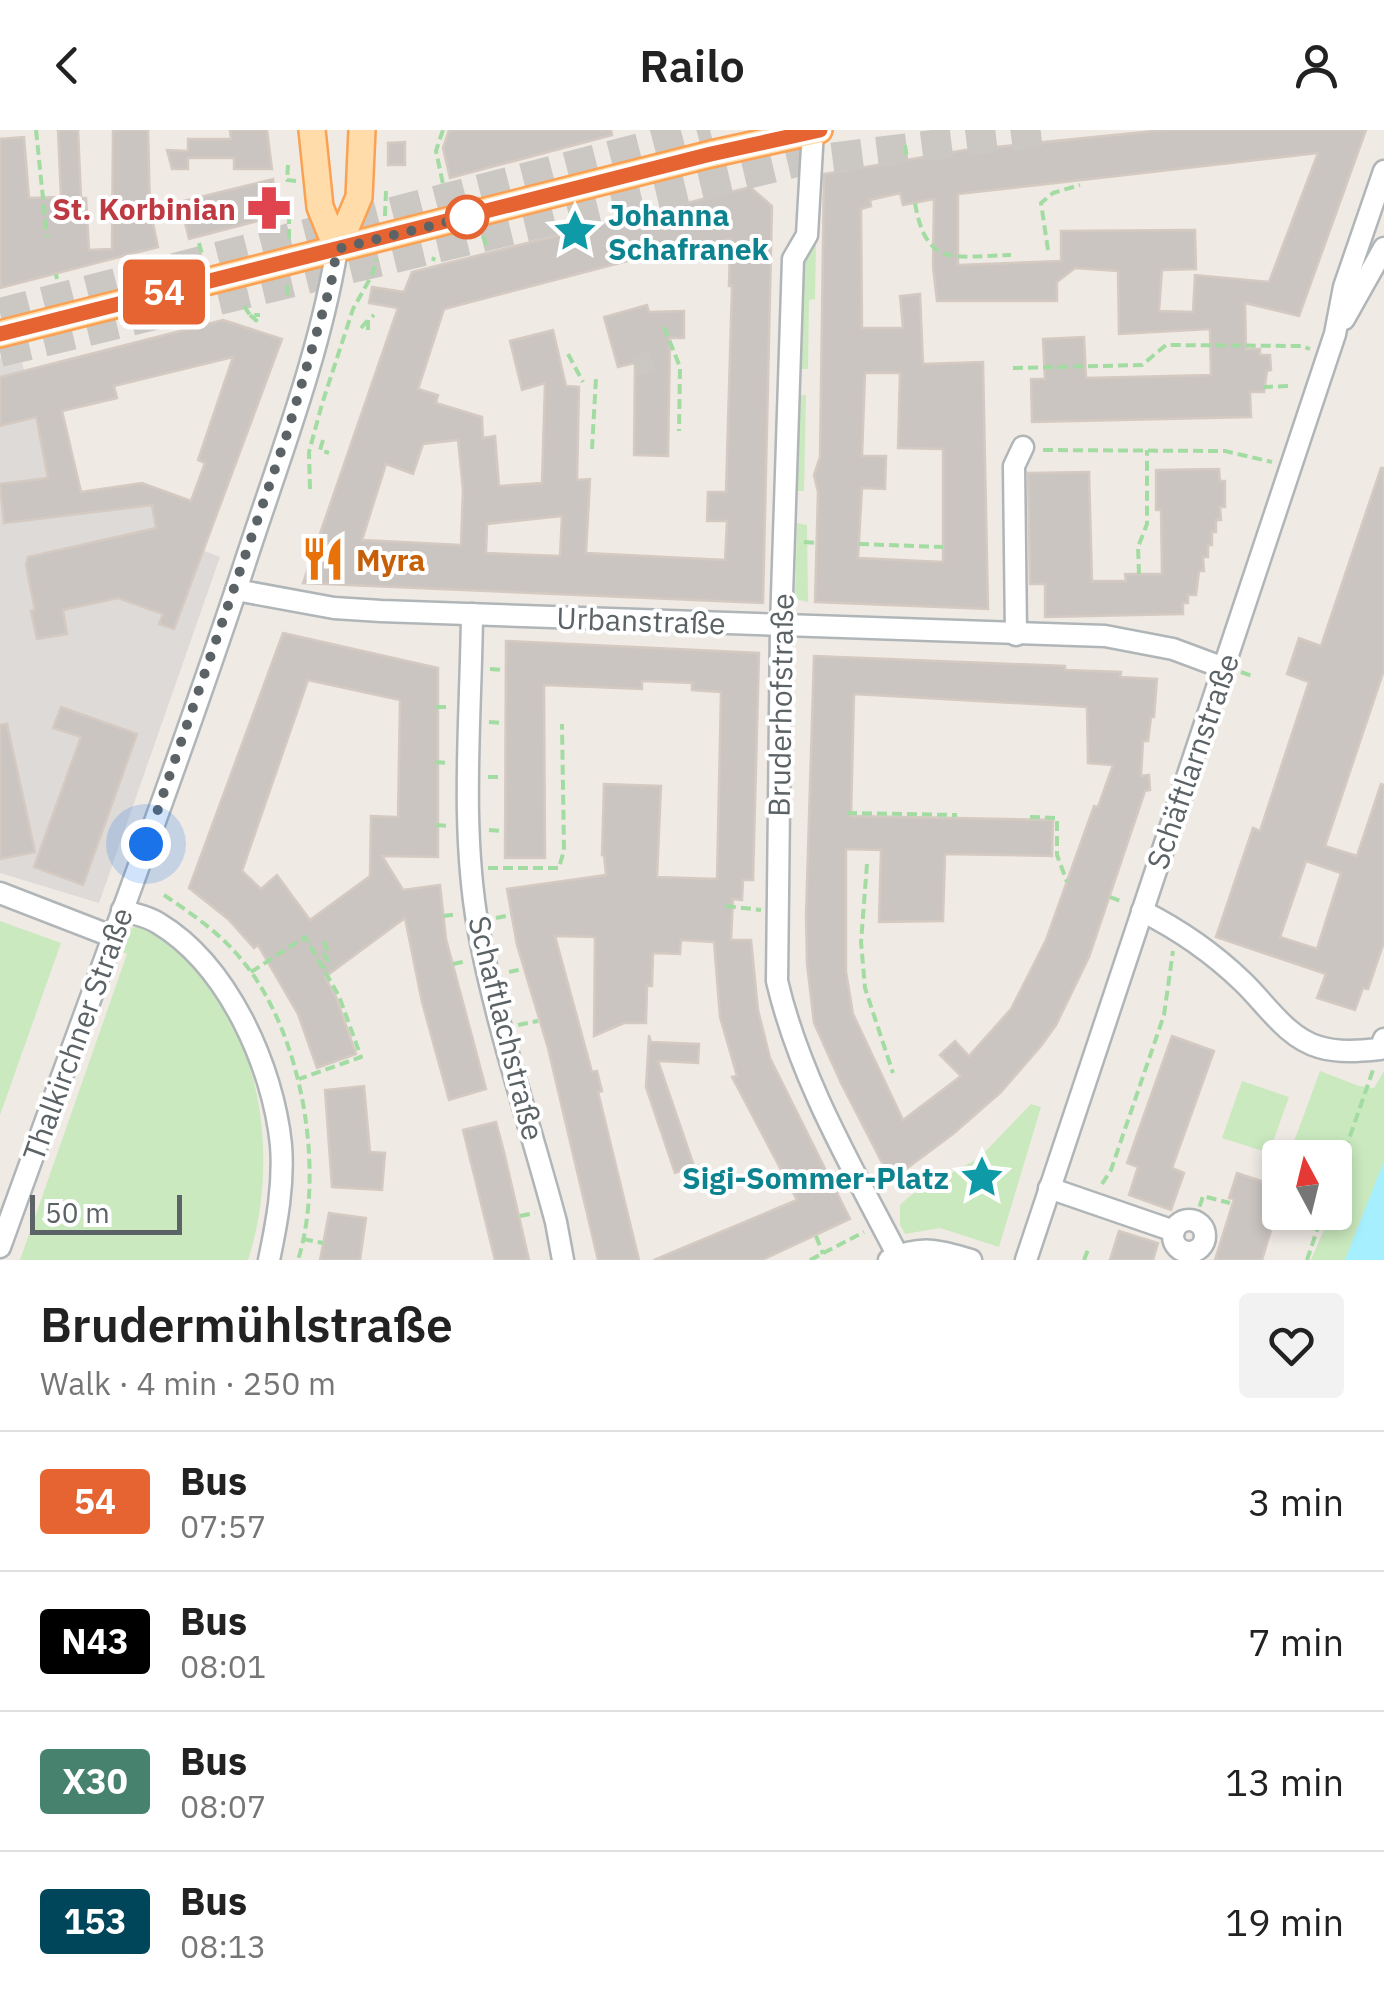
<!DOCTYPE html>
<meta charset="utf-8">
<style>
:root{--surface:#fff;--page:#f2f2f2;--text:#222;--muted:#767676;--line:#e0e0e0}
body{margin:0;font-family:"IBM Plex Sans",sans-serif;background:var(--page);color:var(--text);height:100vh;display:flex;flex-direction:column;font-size:38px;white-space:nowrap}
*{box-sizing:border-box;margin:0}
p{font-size:32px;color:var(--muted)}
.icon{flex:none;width:55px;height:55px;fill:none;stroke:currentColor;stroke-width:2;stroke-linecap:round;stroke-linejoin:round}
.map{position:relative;height:1130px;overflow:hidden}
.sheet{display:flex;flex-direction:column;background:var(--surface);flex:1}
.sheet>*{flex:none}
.badge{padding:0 20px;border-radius:8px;font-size:35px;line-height:65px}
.needle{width:65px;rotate:353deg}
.controls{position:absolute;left:1262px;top:1010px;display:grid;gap:20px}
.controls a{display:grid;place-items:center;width:90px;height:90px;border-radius:10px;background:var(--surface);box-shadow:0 5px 15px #0003;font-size:50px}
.scale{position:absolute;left:30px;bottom:25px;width:152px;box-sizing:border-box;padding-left:10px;border:5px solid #5c6366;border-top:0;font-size:28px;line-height:35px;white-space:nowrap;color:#5c6366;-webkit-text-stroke:8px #fff;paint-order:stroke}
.you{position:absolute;width:50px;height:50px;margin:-25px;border:8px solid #fff;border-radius:50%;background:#1a73e8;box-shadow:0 0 0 15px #1a73e833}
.map>.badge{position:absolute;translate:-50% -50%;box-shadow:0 0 0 5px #fff}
.round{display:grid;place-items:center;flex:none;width:105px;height:105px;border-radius:10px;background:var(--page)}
.headline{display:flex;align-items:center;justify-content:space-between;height:170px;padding:0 40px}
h1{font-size:48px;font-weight:600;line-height:75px}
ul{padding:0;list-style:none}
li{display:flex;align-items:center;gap:30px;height:140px;padding:0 40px;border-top:2px solid var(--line)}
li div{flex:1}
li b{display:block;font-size:38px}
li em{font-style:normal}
li .badge{min-width:110px;font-weight:700;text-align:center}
header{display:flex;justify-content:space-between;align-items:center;height:130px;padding:0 40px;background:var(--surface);font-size:45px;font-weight:600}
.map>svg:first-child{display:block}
</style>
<header><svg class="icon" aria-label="back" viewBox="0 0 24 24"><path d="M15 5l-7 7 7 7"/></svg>Railo<svg class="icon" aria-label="person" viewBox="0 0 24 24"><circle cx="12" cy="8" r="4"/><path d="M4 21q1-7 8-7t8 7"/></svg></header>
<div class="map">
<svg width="1384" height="1130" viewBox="0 0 1384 1130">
<rect width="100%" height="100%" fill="#f0eae4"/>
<path fill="#dedad7" d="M20 223 52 366 144 354 177 410 220 427 99 773 0 743V228Z"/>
<g fill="#cae9bf">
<path d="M816 114 815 169 809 170 808 239H798L803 135Z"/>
<path d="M799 265H806L804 361H796Z"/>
<path d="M797 393 807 395 808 472 795 469Z"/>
<path d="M0 791 61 813 0 985Z"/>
<path d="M141 794C167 811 197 835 215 861 266 938 276 1044 248 1130H20L127 824 121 821 127 801Z"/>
<path d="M1320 941 1359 956 1374 958 1384 941V1130H1311L1331 1083 1335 1082V1028L1291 1027 1289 1025Z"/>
<path d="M1242 951 1289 967 1269 1023 1222 1008Z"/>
<path d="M1031 974 1041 977 999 1117 940 1098 905 1104 900 1095V1075L911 1065 979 1028Z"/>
</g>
<path fill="#a5efff" d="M1384 1031V1130H1345Z"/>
<g fill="#cbc5c1" stroke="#d5cac2" stroke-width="2.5" fill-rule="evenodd">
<path d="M58 0H78L81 68H86L89 120 112 119 113 0H148L150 79 158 117 0 158V9L24 7 29 68 61 67Z"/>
<path d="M230 0H267L272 39H234V28H188V39H172L167 20 188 21V9H231Z"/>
<path d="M449 0H611L612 5 450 48 443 18Z"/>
<path d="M1164 0H1366L1299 186 1245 173 1246 219H1260V225H1270L1271 240 1267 241 1264 262H1250L1251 287 1032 292 1031 249H1045L1043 209 1084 207 1086 248 1211 245 1210 199 1119 204 1118 141 1075 138 1057 152V171H937L933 137 934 69 903 75 900 63 870 70 871 76 861 79 862 198H903L900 166 920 164 923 234 983 232 988 479 815 472 818 362 814 345 820 327 824 44 965 20ZM1318 23 1269 152 1195 145 1193 182 1159 181 1162 140 1196 139 1195 100 1061 101V131L958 135V64ZM865 243H900L898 318 943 319V432L858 428 862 358 885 359 886 326H862Z"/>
<path d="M405 12V35H388V13Z"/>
<path d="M273 49 277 86 189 109 180 72Z"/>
<path d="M750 57 772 76 763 473 303 453 398 178 369 173 372 157 404 162 412 142ZM730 109 729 156H732L726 362H708L707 391H727L725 430 586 423 590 349 577 350 579 257 566 256 553 200 510 211 522 260 545 253 542 353 499 356 495 306 483 308 482 287 436 273 438 265 418 259 444 179 685 116 687 121ZM458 310 463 360 461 415 362 410 386 334 413 344 423 314ZM562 386 560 426 486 423 487 394Z"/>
<path d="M647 175 649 182 684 181V208H670L668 326 634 325 635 233 618 237 604 187Z"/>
<path d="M223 190 282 209 174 499 159 494 163 484 118 468 63 480 67 504 37 509 31 481 35 480 26 435 28 427 156 398 152 375 4 393 0 354 48 348 36 287 0 296V247ZM233 227 198 330 205 333 191 371 142 353 81 362 62 281 117 268 114 256Z"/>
<path d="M1381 338H1384V540L1325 716 1357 726 1381 654 1384 655V812L1368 859 1363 858 1355 880 1317 868 1326 844 1216 807 1253 698 1260 701 1309 552 1287 544 1299 508 1321 516ZM1306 731 1341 743 1317 819 1280 807Z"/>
<path d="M1219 339 1220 351H1225V377H1220L1221 390H1216V402H1212V415H1208V427H1203L1204 441H1199L1196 465H1188V473H1183V484L1045 487V454H1030L1028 343 1089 342 1092 451H1126L1125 444H1162L1161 380H1156V340Z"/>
<path d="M283 503 438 538V727L382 726 403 760 440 755 446 809 486 959 449 970 422 872 405 788 325 847 336 867 356 924 317 938 298 884 258 815 254 818 228 789 189 758ZM308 550 400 570 398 687 371 686 370 746 310 790 277 745 261 759 242 741Z"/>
<path d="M506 511 759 523 753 750H743L742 770 733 769 731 810H751L758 880 770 928 850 1089 762 1130H654L797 1070 732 947 737 946 720 887 714 812 681 810 680 824 653 823 652 856H647L646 893H624L594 906 595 807 555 806 592 942 597 941 602 961 598 962 639 1130H598L548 918 517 815 507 759 606 745 604 725H602L604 654 661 656 657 747 717 749 721 562 692 560V553L642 551V559L544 555 545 728H505Z"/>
<path d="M814 526 1065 536V540L1121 542 1120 547 1157 549 1154 587H1151L1148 611H1143L1141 646 1149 645 1150 660 1145 661 1089 827 1056 895 1041 916 1001 962 953 1004 891 1050 841 953 814 893 807 834 806 786ZM854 564 1087 577 1088 633 1113 635 1098 677 1094 676 1046 810 1011 879 969 926 955 911 940 925 961 946 903 990 853 884 846 842V719L881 720 879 792 943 791 945 724 1052 726 1053 690 851 686Z"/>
<path d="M61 577 137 604 83 755 34 737 81 607 53 598Z"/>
<path d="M7 594 35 722 0 729V595Z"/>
<path d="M649 905 651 912 699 914 698 933 658 931 694 1036 675 1043 646 957Z"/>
<path d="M1172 906 1214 921 1172 1038 1184 1043 1171 1080 1129 1065 1138 1037 1127 1033Z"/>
<path d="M364 956 370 1022 385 1023 382 1060 332 1057 325 960Z"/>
<path d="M496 992 504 1022 529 1130H495L463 1000Z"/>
<path d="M1237 1043 1279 1057 1271 1083 1276 1084 1262 1130H1215L1234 1069 1229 1068Z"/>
<path d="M329 1083 366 1088 360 1130H320Z"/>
<path d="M1119 1101 1158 1113 1153 1130H1110Z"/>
</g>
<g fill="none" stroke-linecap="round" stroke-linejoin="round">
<path stroke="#cbc8c4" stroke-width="20" stroke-dasharray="20 10" stroke-linecap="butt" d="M635 236 652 231"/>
<g stroke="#cbc8c4" stroke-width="30" stroke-dasharray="30 15" stroke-linecap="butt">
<path d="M0 183 710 0"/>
<path d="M0 222 797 32 1053 0"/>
</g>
<g stroke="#b0b5b8" stroke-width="25">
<g id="minor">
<path d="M813 0 807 105 793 129 781 496 777 851C800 949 852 1037 898 1126"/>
<path d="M1344 189 1384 118"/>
<path d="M236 460 334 478 381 481 1105 506 1173 519 1224 538"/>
<path d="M472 484C471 587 460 695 478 797 496 896 530 994 556 1092L563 1130"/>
<path d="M1016 505 1014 336 1023 317"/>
<path d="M0 763 111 806"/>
<path d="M122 780C133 784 148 786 158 793 228 835 273 936 281 1015 284 1054 277 1092 269 1130"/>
<path d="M1142 781C1178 799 1214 824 1243 852 1266 874 1287 908 1319 917 1339 923 1360 921 1380 919L1384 909"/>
<path d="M1049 1058 1174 1101"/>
<circle cx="1189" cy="1106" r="16"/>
<path d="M0 1117C81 891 167 667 243 439 277 334 319 228 337 119"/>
<path d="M889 1130C920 1115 939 1120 971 1130"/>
<path d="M1026 1130 1335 204 1344 157 1384 41"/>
</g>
</g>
<g stroke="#fba153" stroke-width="30">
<g id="major">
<path d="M312 0 320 77 337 119"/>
<path d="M337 119 359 67 362 0"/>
<path d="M0 204 711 24 819 0"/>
</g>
</g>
<g stroke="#a2dca2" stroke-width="4" stroke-dasharray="10 5" stroke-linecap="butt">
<path d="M36 0 47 107"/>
<path d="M443 0 436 21 444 59"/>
<path d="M905 15 907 29"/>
<path d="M288 35 287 50 296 51"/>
<path d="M915 73C926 139 955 126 1011 125"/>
<path d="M385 86 386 61"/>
<path d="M268 102 270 95"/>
<path d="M483 106 487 117"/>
<path d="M289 109V84"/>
<path d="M199 113 203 128"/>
<path d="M1048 120 1041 73 1053 63 1080 55"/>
<path d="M433 131 434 127"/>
<path d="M56 144 57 149"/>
<path d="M287 165 288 154"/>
<path d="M244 176 250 185H260"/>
<path d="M250 185 258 192"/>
<path d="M664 197 680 237 679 301"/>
<path d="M361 198 368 190"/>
<path d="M368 200V190L374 185"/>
<path d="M568 224 583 252"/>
<path d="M1013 238 1142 235 1166 215 1302 216 1310 219"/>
<path d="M1263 257 1289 256"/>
<path d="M323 310 320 320 329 323"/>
<path d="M592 319 596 248"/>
<path d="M1043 320 1225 321 1272 332"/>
<path d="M310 359 309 322 322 274 353 179 372 145 377 129"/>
<path d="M804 412 817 413"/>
<path d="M859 414 943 417"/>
<path d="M1139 444 1138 417 1147 394V320"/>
<path d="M490 539 505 540"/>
<path d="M1241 542 1255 547"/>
<path d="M436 577H451"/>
<path d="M489 592 504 593"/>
<path d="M435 632 450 633"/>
<path d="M488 647H503"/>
<path d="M847 683 957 685"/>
<path d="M1030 687 1057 688V725L1067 752"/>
<path d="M436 695 451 696"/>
<path d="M489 700 504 701"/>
<path d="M867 734 861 812 865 858 893 943"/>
<path d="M488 738H559L564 720 562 594"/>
<path d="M164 765C192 784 220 803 241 829 302 901 326 1040 298 1130"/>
<path d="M1110 767 1123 772"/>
<path d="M726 776 761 780"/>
<path d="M443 786 458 784"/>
<path d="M496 788 511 785"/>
<path d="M324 811 327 820 323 823 328 830 324 839"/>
<path d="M453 834 467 831"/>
<path d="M251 842 305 807 339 866 361 927 299 949"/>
<path d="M509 842 523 839"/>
<path d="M518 895 538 891"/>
<path d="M1335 1049 1373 940"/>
<path d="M1102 1054 1111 1040 1164 885 1173 821"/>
<path d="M520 1086 535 1083"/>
<path d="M1195 1091 1203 1066 1230 1073"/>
<path d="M816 1106 823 1124"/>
<path d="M303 1109 323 1113"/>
<path d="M1191 1122 1192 1130"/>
<path d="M810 1130 864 1102"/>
<path d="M1084 1130 1089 1117"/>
<path d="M1307 1130 1323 1082"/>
</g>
<use href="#minor" stroke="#fff" stroke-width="20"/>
<use href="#major" stroke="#ffdcaa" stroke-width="25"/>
</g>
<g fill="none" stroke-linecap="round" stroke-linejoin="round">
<g stroke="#fff" stroke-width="22">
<path id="line" d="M0 204 711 24 820 0"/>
</g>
<use href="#line" stroke="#e66432" stroke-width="15"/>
<path stroke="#5c6366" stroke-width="10" stroke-dasharray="0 18" d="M146 714 287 304 331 154 337 119 467 87"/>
</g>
<defs>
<g id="pharmacy-bare" transform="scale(3.45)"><path d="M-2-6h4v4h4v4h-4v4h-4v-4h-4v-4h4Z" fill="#e0444e" stroke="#fff" stroke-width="2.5" paint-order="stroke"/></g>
<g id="sight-bare" transform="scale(3.45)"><path d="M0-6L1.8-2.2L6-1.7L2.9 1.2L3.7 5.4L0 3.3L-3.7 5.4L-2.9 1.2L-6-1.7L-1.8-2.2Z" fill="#0f9aa8" stroke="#fff" stroke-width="2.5" paint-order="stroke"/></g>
<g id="restaurant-bare" transform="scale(3.45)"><path d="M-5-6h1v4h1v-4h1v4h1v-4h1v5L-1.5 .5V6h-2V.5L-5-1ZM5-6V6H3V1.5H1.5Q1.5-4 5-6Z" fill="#e8710a" stroke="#fff" stroke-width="2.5" paint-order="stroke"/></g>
</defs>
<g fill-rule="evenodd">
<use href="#pharmacy-bare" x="269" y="78"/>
<use href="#sight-bare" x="575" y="101"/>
<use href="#restaurant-bare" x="323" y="429"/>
<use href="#sight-bare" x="982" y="1047"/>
</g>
<circle fill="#fff" stroke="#e66432" stroke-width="5" cx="467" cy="87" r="20"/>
<g text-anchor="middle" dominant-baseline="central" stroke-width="8" stroke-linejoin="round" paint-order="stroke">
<g font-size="30" font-weight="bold" fill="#be3a42" stroke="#fff" text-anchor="end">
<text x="236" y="78">St. Korbinian</text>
</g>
<g font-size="30" font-weight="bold" fill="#0d838f" stroke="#fff" text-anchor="start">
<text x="608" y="84">Johanna<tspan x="608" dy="34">Schafranek</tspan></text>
<text x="949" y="1047" text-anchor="end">Sigi-Sommer-Platz</text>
</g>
<g font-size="30" font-weight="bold" fill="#c56008" stroke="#fff" text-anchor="start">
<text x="356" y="429">Myra</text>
</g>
<g font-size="30" fill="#5c6366" stroke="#fff">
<text transform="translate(641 490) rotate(2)">Urbanstraße</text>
<text transform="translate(780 575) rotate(-89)">Bruderhofstraße</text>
<text transform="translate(1192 631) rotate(-71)">Schäftlarnstraße</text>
<text transform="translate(507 898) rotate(76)">Schaftlachstraße</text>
<text transform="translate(77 904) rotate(-70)">Thalkirchner Straße</text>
</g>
</g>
</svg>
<div class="controls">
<a><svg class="needle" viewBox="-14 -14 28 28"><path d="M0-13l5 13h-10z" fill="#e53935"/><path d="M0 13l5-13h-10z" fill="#767676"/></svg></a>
</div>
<div class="scale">50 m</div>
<div class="you" style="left:146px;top:714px"></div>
<b class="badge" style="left:164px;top:162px;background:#e66432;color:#fff">54</b>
</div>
<section class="sheet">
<div class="headline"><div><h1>Brudermühlstraße</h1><p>Walk · 4 min · 250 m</p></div><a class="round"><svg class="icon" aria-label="heart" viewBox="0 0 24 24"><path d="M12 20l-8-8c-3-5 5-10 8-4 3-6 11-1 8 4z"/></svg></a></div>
<ul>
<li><span class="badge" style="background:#e66432;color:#fff">54</span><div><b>Bus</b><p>07:57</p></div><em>3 min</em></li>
<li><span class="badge" style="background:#000;color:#fff">N43</span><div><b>Bus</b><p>08:01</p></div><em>7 min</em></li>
<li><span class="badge" style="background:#46826e;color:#fff">X30</span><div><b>Bus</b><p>08:07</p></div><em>13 min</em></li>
<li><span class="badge" style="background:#00465a;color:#fff">153</span><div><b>Bus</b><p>08:13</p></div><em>19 min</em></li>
</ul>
</section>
